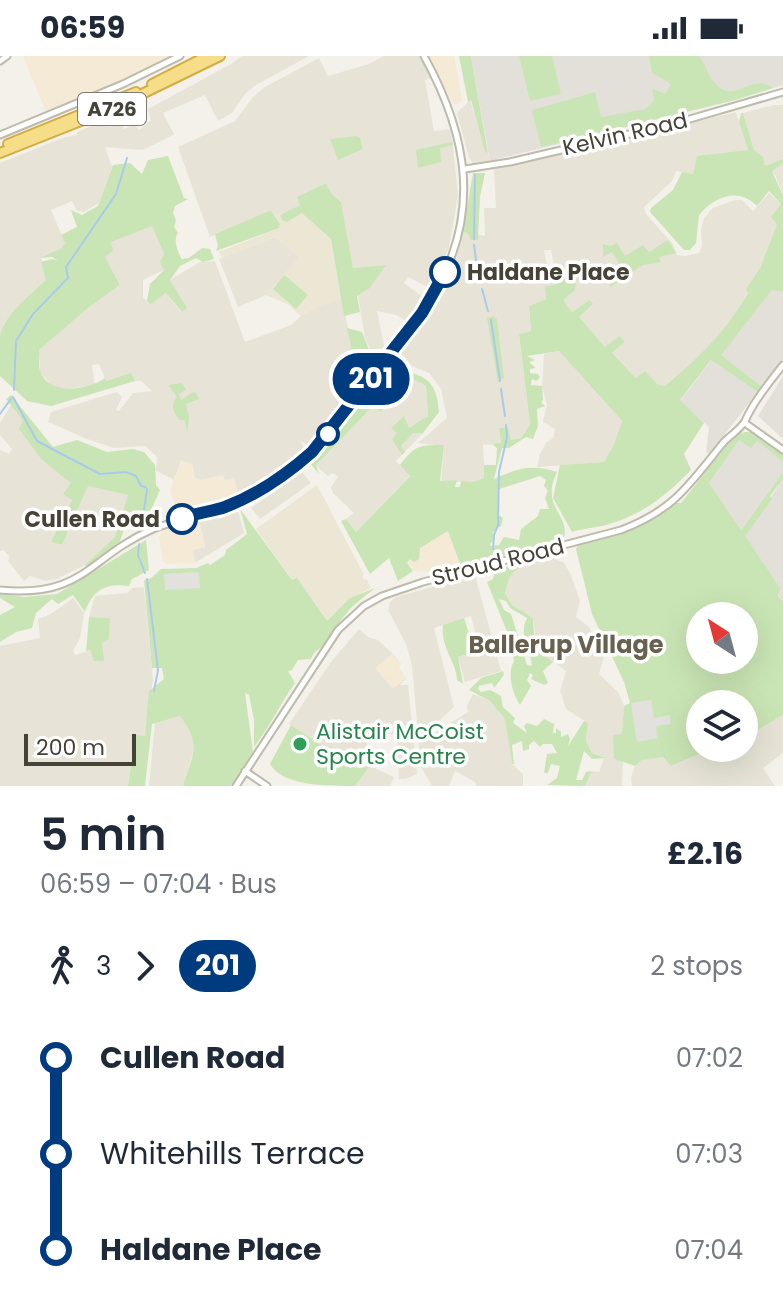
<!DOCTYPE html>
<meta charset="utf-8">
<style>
:root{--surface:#fff;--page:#f6f6f7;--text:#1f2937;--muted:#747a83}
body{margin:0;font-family:Poppins,sans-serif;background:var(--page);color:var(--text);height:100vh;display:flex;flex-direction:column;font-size:30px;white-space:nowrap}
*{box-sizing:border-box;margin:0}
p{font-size:26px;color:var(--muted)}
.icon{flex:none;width:44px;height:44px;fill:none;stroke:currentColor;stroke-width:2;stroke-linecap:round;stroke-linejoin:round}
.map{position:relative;height:730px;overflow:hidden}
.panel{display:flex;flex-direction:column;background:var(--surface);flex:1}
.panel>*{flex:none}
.badge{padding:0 16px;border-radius:26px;font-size:28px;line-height:52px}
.needle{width:52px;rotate:324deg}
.fabs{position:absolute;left:686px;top:546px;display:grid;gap:16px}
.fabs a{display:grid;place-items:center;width:72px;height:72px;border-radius:50%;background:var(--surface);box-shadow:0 8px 32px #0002;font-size:40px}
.scale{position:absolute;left:24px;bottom:20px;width:112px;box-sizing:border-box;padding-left:8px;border:4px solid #474238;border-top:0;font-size:22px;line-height:28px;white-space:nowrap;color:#474238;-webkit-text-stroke:6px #fff;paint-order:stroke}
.map>.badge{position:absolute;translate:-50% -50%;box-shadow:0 0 0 4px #fff}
.legs{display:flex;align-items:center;gap:12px;height:88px;padding:0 40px;font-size:26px}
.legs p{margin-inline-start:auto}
.head{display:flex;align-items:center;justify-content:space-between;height:136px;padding:0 40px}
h1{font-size:44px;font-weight:600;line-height:60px}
ul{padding:0 40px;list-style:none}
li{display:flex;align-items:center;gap:28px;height:96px;font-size:30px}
li i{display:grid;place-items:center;width:12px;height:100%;margin:0 10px;background:currentColor}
li i::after{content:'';width:20px;height:20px;margin:-10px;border:6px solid;border-radius:50%;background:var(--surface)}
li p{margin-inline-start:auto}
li:first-child i{background:linear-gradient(#0000 50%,currentColor 0)}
li:last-child i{background:linear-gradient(currentColor 50%,#0000 0)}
.status{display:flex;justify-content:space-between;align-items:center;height:56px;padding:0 40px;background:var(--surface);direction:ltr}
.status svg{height:22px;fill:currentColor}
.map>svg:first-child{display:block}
</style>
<div class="status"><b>06:59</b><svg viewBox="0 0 49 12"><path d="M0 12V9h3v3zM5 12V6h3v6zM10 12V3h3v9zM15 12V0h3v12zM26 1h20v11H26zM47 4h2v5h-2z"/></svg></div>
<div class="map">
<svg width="783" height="730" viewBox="0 0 783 730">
<rect width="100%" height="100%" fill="#f3f1e9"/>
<g fill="#e7e4d7">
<path d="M242 0H309L256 29 245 38 232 57 218 65 205 39 163 57 174 78 167 82 143 94 105 91 112 111 99 147 84 156 77 155 72 145 51 154 65 187 63 192 41 202 46 224 23 245 4 270 0 281V107L65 81 77 79V76L106 64 109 71 121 66 124 73 135 68 139 74 151 64 148 53 231 8Z"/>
<path d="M384 0H419L431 22 425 24 434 75 451 73 458 139 449 191 432 231 430 232 408 221 404 227 424 242 406 265 396 259 377 255 384 289 376 306 365 282 358 240 369 233 385 209 353 213 341 146 332 138 326 127 298 141 301 149 283 158 282 156 275 159 271 154 210 181 178 91 235 65 253 41 265 31 319 2 328 20 369 8Z"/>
<path d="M470 44 485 95 488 97 490 105 473 107 469 102 457 57Z"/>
<path d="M774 49H783V140L775 118 765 111 763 101 754 94 743 57Z"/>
<path d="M736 56 748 94 693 118 676 115 672 125 644 151 646 158 673 188 677 199 685 200 699 197 702 190 701 173 704 162 713 152 735 144H742L753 155 769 137 781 148 777 168 760 212 746 233 748 236 733 263 711 290 665 330 637 323 612 297 625 286 606 292 578 261 592 249 590 245 572 256 563 244 578 211 556 217 551 194H544L547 211 552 210 556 228 546 243 529 250 531 275 519 279 530 368 521 382 511 384 499 372 501 388 483 389 485 422 472 426 441 425 444 390 418 387 447 362 441 333 429 317 397 304 399 297 445 230 455 209 463 176 485 180 484 152H496L494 112Z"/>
<path d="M148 170H152L165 198 164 214 143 224V242L151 247 166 237 181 256 187 252 170 224 200 206 215 205 245 286 291 269 301 260 318 250 341 243 358 311 356 318 361 325 328 371 308 390 300 384 305 394 279 411 265 426 239 440 236 434 224 426 221 420 200 424 195 422 181 404 174 424 155 414 158 402 145 390 114 392 87 383 48 366 51 356 117 336 122 341 116 354 119 355 133 337 152 335 141 325H135L131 318 106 325 99 308 92 309 95 329 65 333 52 330 40 316 39 294 88 252 120 229 105 201 110 186Z"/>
<path d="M275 181 300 201 266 239 238 251 219 203Z"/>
<path d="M559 295 622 365 614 388 604 406 537 411 540 398 546 387 553 382 555 373 543 366 547 349 542 331 544 298Z"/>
<path d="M396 322 418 324 426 330 428 360 416 370 423 377 396 405 410 419 356 476 346 463 354 457 333 437 331 431 338 421 333 417 328 420 315 409 372 351 381 356 397 346 387 328Z"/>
<path d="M11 349 19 356 42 404 72 427 64 438 72 444 51 486 62 489 88 429 129 439 115 481 85 509 57 523 46 525 30 520 24 525 8 505 9 500 3 494 0 495V394L9 398 12 393 0 379V367Z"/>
<path d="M302 416 311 427 260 463 251 452Z"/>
<path d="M237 451 244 477 195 507 192 494 205 491 199 464Z"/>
<path d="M553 502 564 507 571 519 580 545 576 561 589 571 604 600 599 618 618 636 624 650 622 678 614 680V703L623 705 622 730H585L592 715 599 716 604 702 592 697 586 685 588 667 566 653 560 635 566 615 541 597 536 586 533 562 512 549 505 536 508 522 514 514 537 504Z"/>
<path d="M475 519 501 615 465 626 458 601 480 595 471 560 434 572 454 651 431 672 435 677 468 656 467 650 473 638 490 645 506 664 512 708 523 718V730H477L475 726 455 715 449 730H432L421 711 412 609 406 588 388 554 390 546 396 541Z"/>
<path d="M144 531 153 624 145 680H134L128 730H0V590L40 582 38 563 51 558 73 542 84 557 80 582 73 595 75 599 90 594 103 605 101 587 109 562 89 561 95 540 127 537 132 532Z"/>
<path d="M359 573 368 581 378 584 393 598 401 608 398 611 406 622 400 629H408L417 718 406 723H399L397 678 369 679 363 711 355 712 289 668 331 606Z"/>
<path d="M783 659V697L763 712 775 730H632L631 722 635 710 642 704 663 701 671 710 706 695H736L735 692H744V682Z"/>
<path d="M180 660 194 679V693L183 730H149L155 667Z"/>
<path d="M370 710 394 721 390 730H355Z"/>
</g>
<g fill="#f4ead6">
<path d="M23 0H180L48 60Z"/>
<path d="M430 0H454L462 44 456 48H453Z"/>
<path d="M181 404 193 409 195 422 200 424 223 419 225 424 234 422 239 440 210 450 180 456 176 452 170 435Z"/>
<path d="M199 464 205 491 193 494 195 507 166 508 163 505 159 481 163 476Z"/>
<path d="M448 474 460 508 430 516 413 515 412 511 407 507 410 503 424 488Z"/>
<path d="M392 598 401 608 398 611 406 622 393 633 375 612Z"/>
</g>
<g fill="#e3e0da">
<path d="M471 0H783V29L735 44 490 105Z"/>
<path d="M771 226 783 233V304L709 398 706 396 709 371 680 345Z"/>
<path d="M783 320V383L758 360Z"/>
<path d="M739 383 757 385 783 406V416L740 475 709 427Z"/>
<path d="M783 423V546L744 480Z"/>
</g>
<g fill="#ebe7d4">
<path d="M322 148 327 159 341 243 318 250 301 260 289 249 266 239 300 201 275 181 222 202 219 196 279 172 280 168 275 159 282 156 287 164Z"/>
<path d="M317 429 363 517V523L367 524 371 532 350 543 327 565 297 523 293 525 256 473Z"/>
</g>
<g fill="#cae5b5" fill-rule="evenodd">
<path d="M459 0H471L488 97 485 96 471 44 468 46Z"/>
<path d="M519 0H552L561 38 530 45Z"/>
<path d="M649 0H699C708 11 709 27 724 34 737 41 754 18 773 32L735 44 541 91 532 54 595 36 601 61 645 53 654 45 652 32 665 38 671 28 652 17Z"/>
<path d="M741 57H743L754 94 763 101 765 110 783 103V107L772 115 783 140V236L772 234 721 299 762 331 758 336 711 304 680 344 704 367 684 398 691 414C665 441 639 461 602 470 592 472 581 473 572 476L553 442 560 409 604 406 614 388 622 365 559 295 527 300 535 304 529 306 536 312 530 313V317L538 318 540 321 537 325 532 323 531 329 542 330 543 344 541 346 545 350 537 353 538 370 533 383 526 381 509 392H502L494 423C518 412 531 408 557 416 540 451 570 458 564 482L464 511 460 508 448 475 420 492 419 503 414 506 410 503 407 507 413 515 398 525 389 502 370 518 341 465 346 463 356 476 410 420 400 409C415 389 420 389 444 389L440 425 457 424 455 431H460L461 425 472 426 484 422V409H496L497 392 492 388 501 387 499 372H508L511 384 521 382 530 368 519 278 531 275 529 250 546 243 545 231 556 228V217L578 211 575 234 563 244 572 256 590 244 593 248 579 261 605 291 620 280 625 286 612 297 636 322 645 315 657 328 665 330C701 299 724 278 748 237L746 233 760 212 777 168 771 161 781 148 769 135 757 150C739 131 715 140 699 159L696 187 690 194H684L650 156 651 152 673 134 682 116 693 118 697 100 748 94 739 66ZM540 420 546 424 544 430 548 435 545 442 549 453H540L538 460 521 473 519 484 504 481 499 489 491 490 490 488 495 483 493 476 501 470 503 462 499 459V433Z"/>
<path d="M356 80 360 82 363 93 338 104 330 83Z"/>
<path d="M452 86 453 89 440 92 441 106 418 112 416 94Z"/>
<path d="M168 100 184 142 188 143 175 150 173 157 176 164 174 171 178 177C173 183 177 196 182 203L189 202 202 192 210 193 214 203 203 206 196 202 180 210 170 224 187 252 182 256 166 237 151 248 147 245 150 228 164 214 160 206 164 198 152 170 111 186 113 195 105 201 120 229 88 252 39 294C40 300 38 309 40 314 48 341 88 334 105 322L106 325 131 317 135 325 51 350 27 345 0 320C0 308 0 292 0 280 5 258 30 239 46 224L41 206 52 203 58 205 52 201 40 202 62 192 65 187 61 179 77 171 71 154 82 159 98 150 113 109 130 107 142 118 148 104Z"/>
<path d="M473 117H485L480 141 478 184H471L468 177 463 176Z"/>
<path d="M326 127 332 138 341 146 353 212 386 209 369 233 357 240 360 256 344 260 331 183 302 157 287 166 282 164 280 159 300 149 297 141Z"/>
<path d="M271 154 280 168 279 172 216 195 218 190 215 178Z"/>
<path d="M668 184 676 197 659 201 661 206 643 209 610 231 609 217 620 209 612 196 603 201V188L610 190 617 187 625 200 643 189 649 196Z"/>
<path d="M284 219 308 239 296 253 273 233Z"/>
<path d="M493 260 497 263 504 322 498 326 487 262Z"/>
<path d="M347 272 362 276 374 306 379 307 362 325 357 319Z"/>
<path d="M392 308 393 311 381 320 395 347 388 349 381 356 372 351 316 409 319 418 310 407 311 403C339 373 360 334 392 308Z"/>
<path d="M401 314C430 321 436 327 439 356L423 377H413L401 390 405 396 402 399 392 383 397 377 391 372 404 360 409 372 428 360 426 330C416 322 401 319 390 327L391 323 403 319Z"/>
<path d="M182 327 186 334 179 338 181 344 195 335 199 343 186 348 189 361 187 378 185 364H180C173 357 170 348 177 341L168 329Z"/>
<path d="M11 339 53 391 77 384 107 396 133 393 144 396 155 409 156 429 160 434 146 465 138 469 129 460 120 485 87 511 85 509 115 481 128 439 88 430 62 489 51 486 72 444 63 438 71 427 42 404 19 373 23 364 6 343Z"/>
<path d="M745 376H754L783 399V406L757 385 751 392 739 384 709 427 741 474 783 416V423L770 440 772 443 745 480 780 532 778 539 783 546V659L744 682V648H700V692H735L738 695H706L671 710 663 701 642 704 635 710 614 703 613 679 622 678 624 650 630 647 624 626 592 558 576 493 578 489 639 471 677 447H681L735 379ZM700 560H744V604H700Z"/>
<path d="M240 453 292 524 297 522 327 565 350 542 375 532C366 540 353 548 346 558 338 567 333 580 324 589 318 594 314 595 311 603L298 604 292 614 288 615 295 627C280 648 271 669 254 691V664L249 639 245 637 253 696 231 730H183C193 696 202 690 180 660L152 668 145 730H128L135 679 145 680 149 635 164 623 162 612H152L144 524 151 522 161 513 196 512 208 507 210 509 225 499 226 494 247 478Z"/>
<path d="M146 484 149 514 132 523 129 530C105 527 93 534 85 556L73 539 58 548 52 543 36 557 32 572 16 576 0 586V559L15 551 0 542V538L24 541 57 538Z"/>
<path d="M523 506 525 509C511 515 508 522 505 537L512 549 533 562C534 583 535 593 553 606L543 615 548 627 544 629 531 623 533 619 530 617 527 624 531 630 520 649C512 637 507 617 514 605L508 578 487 526 493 523 495 514ZM499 543 506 545 510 552 527 562C523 571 523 577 526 587H532L534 591 530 598 532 610 527 609 511 558 504 554Z"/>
<path d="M89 561 110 562 109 583 102 587 104 605H94L90 594 86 595Z"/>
<path d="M464 562 475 596 458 601 463 628 457 624C457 607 440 591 443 569Z"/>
<path d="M503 615 504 619 494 632 492 627 479 630 478 633 481 636 490 634 501 640 503 651 515 662 513 667 527 677 524 670 527 667 537 670 544 663 554 668 553 677H556V672L561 676V681L568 678 570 683 568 690 584 665 588 667 586 685 592 697 605 702 592 703 584 695 576 724H582L586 716 592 715 585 730 547 729 557 722 560 710 551 708 548 717H544L547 698 557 697 552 688H543L540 691 534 685 529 689V693L523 695 522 685 512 689 514 708H512L505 663 490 645 469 634 481 622Z"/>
<path d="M291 669 355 712 370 710 355 730C327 730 282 730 270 708Z"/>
</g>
<g fill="#e2e1dd">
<path d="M199 516 200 532 165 534 164 518Z"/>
<path d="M651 644 654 662 670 659 671 668 656 670 657 682 637 686 631 647Z"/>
</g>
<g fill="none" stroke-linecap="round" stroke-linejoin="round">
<g stroke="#aacaec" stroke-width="2">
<path d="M474 183 475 119"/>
<path d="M474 189 479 224"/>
<path d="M482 233 488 255"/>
<path d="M491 264 500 325"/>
<path d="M501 333 505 360"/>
<path d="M14 334 16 285 33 258 68 222 66 211 116 138 127 102"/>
<path d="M13 341 37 385 100 418 126 416 136 420 141 430 146 431 147 434 142 466"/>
<path d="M0 358 11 343"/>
<path d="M139 488 138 499 145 517"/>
<path d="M493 493 494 479 498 469 499 416 507 381 506 369"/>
<path d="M147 523 158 614 154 635"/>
</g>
<g stroke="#bebaac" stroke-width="9">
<g id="tertiary">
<path d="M0 5 7 0"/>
<path d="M0 79 123 28 180 0"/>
<path d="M465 113 510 106 676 67 783 36"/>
<path d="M745 367 783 394"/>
<path d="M185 462 214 455"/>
<path d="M0 534C85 542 88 501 153 473 170 465 188 466 205 460 222 454 240 446 255 438 303 412 334 371 367 328 389 300 414 272 432 241 482 158 468 80 424 0"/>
<path d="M245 715 267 730"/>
<path d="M236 730 338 574 364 550 382 540 423 526 621 474C674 454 689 429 723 387 729 380 741 373 745 365 754 345 769 327 783 309"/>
</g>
</g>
<g stroke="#d3ac43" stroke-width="12">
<g id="trunk">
<path d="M152 28 207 0"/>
<path d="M8 88 136 36"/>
<path d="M0 97 111 53 220 0"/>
</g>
</g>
<use href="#tertiary" stroke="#fff" stroke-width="5"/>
<use href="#trunk" stroke="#f6de88" stroke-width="8"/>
</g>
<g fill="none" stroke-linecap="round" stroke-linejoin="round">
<g stroke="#fff" stroke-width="18">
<path id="line-1" d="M182 463C196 456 211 456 225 451 257 439 286 419 312 396L422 257 445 216"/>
</g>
<use href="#line-1" stroke="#003b80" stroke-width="12"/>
</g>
<g fill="#fff" stroke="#003b80" stroke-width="4">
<circle cx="445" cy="216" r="14"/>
<circle cx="328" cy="378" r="10"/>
<circle cx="182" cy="463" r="14"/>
</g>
<circle fill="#2e9e5b" stroke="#fff" stroke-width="3" cx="300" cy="688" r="8"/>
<g text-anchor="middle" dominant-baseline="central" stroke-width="7" stroke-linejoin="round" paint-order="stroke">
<rect fill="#fff" stroke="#7e7b74" stroke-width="2" x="78" y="37" width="68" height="32" rx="6"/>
<g font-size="20" font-weight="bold" fill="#474238">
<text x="112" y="53">A726</text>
</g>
<g font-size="22" fill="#474238" stroke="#fff">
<text transform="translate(625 78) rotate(-13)">Kelvin Road</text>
<text transform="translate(498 506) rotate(-14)">Stroud Road</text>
</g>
<g font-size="22" font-weight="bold" fill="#474238" stroke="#fff" text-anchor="start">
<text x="467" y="216">Haldane Place</text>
<text x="160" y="463" text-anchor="end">Cullen Road</text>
</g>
<g font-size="22" fill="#27864d" stroke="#fff" text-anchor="start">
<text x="316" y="675">Alistair McCoist<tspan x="316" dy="25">Sports Centre</tspan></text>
</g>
<g font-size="24" font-weight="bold" fill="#696150" stroke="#fff">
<text x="566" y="588">Ballerup Village</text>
</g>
</g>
</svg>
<div class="fabs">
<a><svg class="needle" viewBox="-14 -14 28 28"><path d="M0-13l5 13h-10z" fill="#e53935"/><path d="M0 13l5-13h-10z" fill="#747a83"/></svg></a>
<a><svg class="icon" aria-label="layers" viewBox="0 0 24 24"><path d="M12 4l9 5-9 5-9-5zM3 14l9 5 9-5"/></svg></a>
</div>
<div class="scale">200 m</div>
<b class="badge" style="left:371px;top:323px;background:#003b80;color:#fff">201</b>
</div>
<section class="panel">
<div class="head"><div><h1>5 min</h1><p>06:59 – 07:04 · Bus</p></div><b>£2.16</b></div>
<div class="legs"><svg class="icon" aria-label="walk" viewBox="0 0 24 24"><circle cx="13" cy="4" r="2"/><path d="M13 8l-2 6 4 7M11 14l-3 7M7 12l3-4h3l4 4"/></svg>3<svg class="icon" aria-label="forward" viewBox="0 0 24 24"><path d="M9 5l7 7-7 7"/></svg><b class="badge" style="background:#003b80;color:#fff">201</b><p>2 stops</p></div>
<ul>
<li><i style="color:#003b80"></i><b>Cullen Road</b><p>07:02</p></li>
<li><i style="color:#003b80"></i><span>Whitehills Terrace</span><p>07:03</p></li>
<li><i style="color:#003b80"></i><b>Haldane Place</b><p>07:04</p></li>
</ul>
</section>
